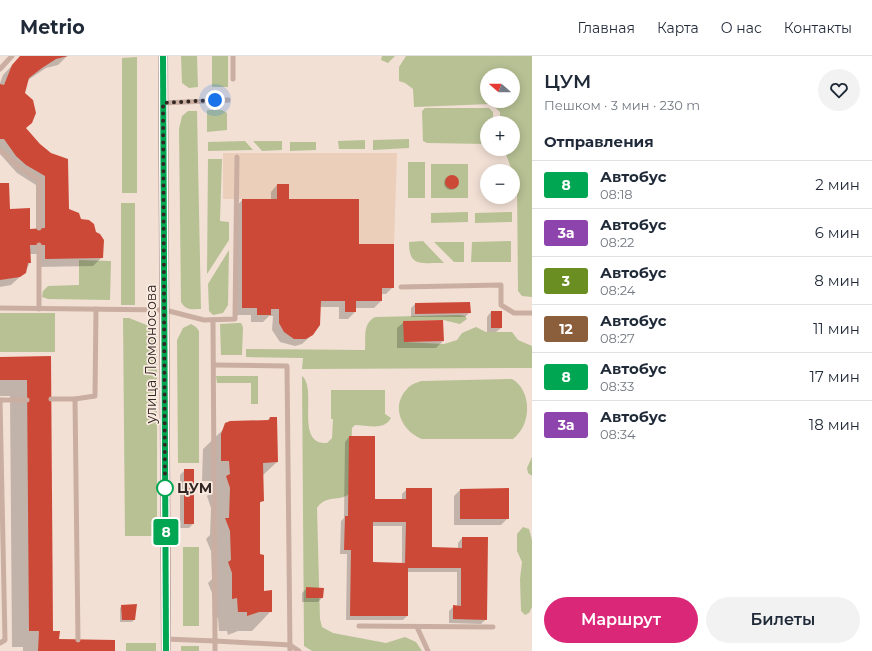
<!DOCTYPE html>
<html lang="ru">
<meta charset="utf-8">
<style>
:root{--surface:#fff;--page:#f2f2f3;--text:#1f2937;--muted:#747a83;--line:#e0e1e3;--accent:#db2777}
body{margin:0;font-family:Montserrat,sans-serif;background:var(--page);color:var(--text);height:100vh;display:flex;flex-direction:column;font-size:15px;white-space:nowrap}
*{box-sizing:border-box;margin:0}
p{font-size:13px;color:var(--muted)}
.icon{flex:none;width:22px;height:22px;fill:none;stroke:currentColor;stroke-width:2;stroke-linecap:round;stroke-linejoin:round}
.map{position:relative;flex:1;overflow:hidden}
.side{display:flex;flex-direction:column;background:var(--surface);width:340px}
.side>*{flex:none}
.badge{padding:0 8px;border-radius:3px;font-size:14px;line-height:26px}
.needle{width:26px;rotate:290deg}
.controls{position:absolute;left:480px;top:12px;display:grid;gap:8px}
.controls a{display:grid;place-items:center;width:40px;height:40px;border-radius:50%;background:var(--surface);box-shadow:0 2px 10px #0003;font-size:20px}
.you{position:absolute;width:20px;height:20px;margin:-10px;border:3px solid #fff;border-radius:50%;background:#1a73e8;box-shadow:0 0 0 6px #1a73e833}
.map>.badge{position:absolute;translate:-50% -50%;box-shadow:0 0 0 2px #fff}
h2{padding:0 12px;font-size:15px;line-height:36px}
.round{display:grid;place-items:center;flex:none;width:42px;height:42px;border-radius:21px;background:var(--page)}
.overview{display:flex;align-items:center;justify-content:space-between;height:68px;padding:0 12px}
h1{font-size:19px;font-weight:600;line-height:30px}
.action{display:flex;gap:8px;margin-top:auto;padding:8px 12px}
.action a{flex:1;height:46px;border-radius:24px;background:var(--accent);color:#fff;font-size:16px;font-weight:600;line-height:46px;text-align:center}
.action a+a{background:var(--page);color:var(--text)}
ul{padding:0;list-style:none}
li{display:flex;align-items:center;gap:12px;height:48px;padding:0 12px;border-top:1px solid var(--line)}
li div{flex:1}
li b{display:block;font-size:15px}
li em{font-style:normal}
li .badge{min-width:44px;font-weight:700;text-align:center}
header{display:flex;align-items:center;gap:24px;box-sizing:border-box;height:56px;padding:0 20px;background:var(--surface);border-bottom:1px solid var(--line)}
header strong{font-size:19px}
nav{display:flex;gap:22px;margin-inline-start:auto;font-size:14px}
main{display:flex;flex:1;min-height:0}
.map>svg:first-child{display:block}
</style>
<header>
<strong>Metrio</strong>
<nav><a>Главная</a><a>Карта</a><a>О нас</a><a>Контакты</a></nav>
</header>
<main>
<div class="map">
<svg width="532" height="595" viewBox="0 0 532 595">
<rect width="100%" height="100%" fill="#f2e0d5"/>
<g fill="#b7c194" fill-rule="evenodd">
<path d="M181 0H197L198 31 189 32 182 27Z"/>
<rect x="212" y="0" width="16" height="31"/>
<path d="M382 0H395L388 7 381 4Z"/>
<path d="M406 0H532V241L522 240 518 235 517 128 504 93H513V67H500V56L491 48 414 51 413 33 405 27 399 25V11ZM487 19H513V45H487Z"/>
<path d="M137 1V137H122V2Z"/>
<path d="M425 52H489L493 56V67H487V88L427 87 423 85 422 55Z"/>
<path d="M207 54H222L227 57V74L207 76Z"/>
<path d="M188 55H197L201 253C192 253 186 255 181 246L179 73 182 60Z"/>
<path d="M409 83V92L373 94V84Z"/>
<path d="M365 84V93H339L338 85Z"/>
<path d="M245 85 253 94 208 95V86Z"/>
<path d="M253 85H282V94L262 95Z"/>
<path d="M290 86H316V94L290 95Z"/>
<path d="M208 103H222L220 165 229 166V184L207 218Z"/>
<rect x="408" y="106" width="17" height="36"/>
<rect x="431" y="108" width="37" height="34"/>
<rect x="121" y="147" width="14" height="102"/>
<path d="M468 156V166L431 167V157Z"/>
<path d="M512 156V166L475 167V157Z"/>
<path d="M423 185 444 207C422 206 409 213 409 186Z"/>
<path d="M511 185V206H471L472 186Z"/>
<path d="M434 186H464V206H454Z"/>
<path d="M229 194 228 249 223 257 213 259 209 255 208 228Z"/>
<path d="M79 204 111 205 110 244 48 243 42 241 43 235 48 230 79 229Z"/>
<rect x="0" y="257" width="55" height="39"/>
<path d="M459 259 465 260 467 263 460 268 443 264 404 265V286L444 288 457 284 462 277 476 271 486 276H512L518 284 532 290V312L302 313 303 302 246 301V293L365 294C366 282 362 268 375 261Z"/>
<path d="M123 262H129L154 272 157 283V480H125Z"/>
<path d="M238 267H241L243 271 242 299H221L220 268Z"/>
<path d="M191 268 196 271 199 275V407H178L177 284 183 272Z"/>
<path d="M216 320H258V348H251V327H217Z"/>
<path d="M302 320C318 332 294 390 327 387L332 382 333 363H331V334H385V358L391 362C384 375 368 369 355 369L352 372 349 438C340 446 326 438 317 452L320 563 322 571 333 577 386 587 405 581 416 586 422 595H312L304 590Z"/>
<path d="M512 323C532 334 532 369 513 383H422C402 375 390 351 407 333 411 328 416 327 421 325Z"/>
<path d="M532 401V420L528 417 527 412Z"/>
<path d="M523 471 529 473 532 484V551L529 557 525 559 521 555 520 523 522 506 517 495V478Z"/>
<rect x="183" y="491" width="16" height="79"/>
<rect x="126" y="587" width="30" height="8"/>
<rect x="181" y="590" width="18" height="5"/>
</g>
<path fill="#ebcfba" d="M223 97H397L394 188H359L289 143V128H277V143H223Z"/>
<g fill="#0003" fill-rule="evenodd">
<path d="M21 0H67L58 9 46 12 28 24 24 37 25 72 68 154 102 201 93 210 37 211V198H29L30 206 26 215 11 229 0 231V128L9 154 29 174 36 173V129L17 117 0 98V27L3 19Z"/>
<circle cx="451" cy="127" r="7"/>
<path d="M277 129 288 144 358 189 393 231 386 238H381V245L374 252H355V256L348 263H339V251H320L314 277 302 288 295 290 280 286 272 274 273 260H269L263 266H251V259H235L236 151 242 144H271V136Z"/>
<path d="M415 248 470 256 465 261H411V252Z"/>
<path d="M491 256H501V272L496 276H487V261Z"/>
<path d="M404 266 443 285 436 292H397V272Z"/>
<path d="M50 301 52 576 58 584 114 595H23V591H12L10 340H0V302Z"/>
<path d="M270 362 277 406 262 420 263 444 259 448V499L263 536 271 555 252 575H238L228 579 227 575H219L218 562H213L212 537 208 527 212 523 211 495 206 483 210 479 211 452 207 440 210 437V425H202L203 393 231 366 266 365Z"/>
<path d="M349 381 374 444H402V438L407 433 431 492 458 493V487L462 482 486 563 481 568 449 567V555L454 550H457V516H407V560L403 564H346L347 498H340L341 465 344 462 345 386ZM372 470H402V508L372 507Z"/>
<path d="M185 414 193 468 189 472H180V419Z"/>
<path d="M460 434 508 462 501 469H454V440Z"/>
<path d="M307 532 322 542 318 546H302V537Z"/>
<path d="M122 550 134 564 132 566H120V552Z"/>
</g>
<g fill="#cd4937" fill-rule="evenodd">
<path d="M20 0H68L56 3 42 12 29 22 25 37 33 44 36 57 32 67 26 72 40 88 51 97 68 103 69 153 79 157 81 163 89 164 94 168 96 176 100 178 104 184 103 202 45 203V189H30L31 207H28L26 217 20 221 0 224V127H9L10 153 30 152V173L45 172V120L26 109 16 100 4 83H0V28L4 29 12 9Z"/>
<circle cx="452" cy="126" r="7"/>
<path d="M277 128H289V143H359V188H394V232H382V245H356V256H345V245H321L320 269 313 279 306 283H294L284 276 279 267V253H271V259H257V252H242V143H277Z"/>
<path d="M470 246 471 257 415 258V247Z"/>
<rect x="491" y="255" width="11" height="17"/>
<path d="M443 264 444 285 404 286 403 265Z"/>
<path d="M51 300 53 575H60L59 583 115 584V595H38L39 575H29L27 324H0V301Z"/>
<path d="M270 361H277L278 406 263 407 264 445 260 446V498L264 499V535L272 534V556H259L247 560V556H238L237 542 232 543V517L228 506 231 504 230 475 225 462H229L230 432 226 420 230 418 229 405H221V378L225 367 230 365 269 364Z"/>
<path d="M349 380H375V443H406V432H432V491L462 492V481H488L487 564 453 563V549L461 550V512H408V560H350L351 494H344L345 460H348ZM373 466H406L405 507 373 506Z"/>
<rect x="184" y="413" width="10" height="55"/>
<path d="M509 432V463H460V433Z"/>
<path d="M306 531 324 532 323 542H306Z"/>
<path d="M137 548 135 564H122L121 549Z"/>
</g>
<g fill="none" stroke-linecap="round" stroke-linejoin="round">
<g stroke="#caaea1" stroke-width="5">
<path d="M0 13 12 0"/>
<path d="M233 23V0"/>
<path d="M163 47 228 44"/>
<path d="M0 94 19 111 39 124V172"/>
<path d="M39 189V253"/>
<path d="M401 231 501 229V249L514 257H532"/>
<path d="M0 252 165 254 204 264 235 263 237 101"/>
<path d="M214 309 287 310 290 595"/>
<path d="M51 343H75L95 340 96 253"/>
<path d="M75 343 78 584"/>
<path d="M0 344H27"/>
<path d="M359 570 493 571"/>
<path d="M417 571 428 595"/>
<path d="M166 583 215 585 213 264"/>
<path d="M0 587 5 584 0 344"/>
<path d="M215 595V585L290 589 299 595"/>
</g>
<path stroke="#9d7c72" stroke-width="10" d="M163 0 166 595"/>
</g>
<g fill="none" stroke-linecap="round" stroke-linejoin="round">
<g stroke="#fff" stroke-width="9">
<path id="line" d="M163 0 166 595"/>
</g>
<use href="#line" stroke="#00a651" stroke-width="6"/>
<path stroke="#332724" stroke-width="4" stroke-dasharray="0 7.2" d="M165 432 163 47 215 44"/>
</g>
<circle fill="#fff" stroke="#00a651" stroke-width="2" cx="165" cy="432" r="8"/>
<g text-anchor="middle" dominant-baseline="central" stroke-width="3.5" stroke-linejoin="round" paint-order="stroke">
<g font-size="14" fill="#332724" stroke="#faebe1">
<text transform="translate(151 298) rotate(-90)">улица Ломоносова</text>
</g>
<g font-size="14" font-weight="bold" fill="#332724" stroke="#faebe1" text-anchor="start">
<text x="177" y="432">ЦУМ</text>
</g>
</g>
</svg>
<div class="controls">
<a><svg class="needle" viewBox="-14 -14 28 28"><path d="M0-13l5 13h-10z" fill="#e53935"/><path d="M0 13l5-13h-10z" fill="#747a83"/></svg></a>
<a>+</a>
<a>−</a>
</div>
<div class="you" style="left:215px;top:44px"></div>
<b class="badge" style="left:166px;top:476px;background:#00a651;color:#fff">8</b>
</div>
<section class="side">
<div class="overview"><div><h1>ЦУМ</h1><p>Пешком · 3 мин · 230 m</p></div><a class="round"><svg class="icon" aria-label="heart" viewBox="0 0 24 24"><path d="M12 20l-8-8c-3-5 5-10 8-4 3-6 11-1 8 4z"/></svg></a></div>
<h2>Отправления</h2>
<ul>
<li><span class="badge" style="background:#00a651;color:#fff">8</span><div><b>Автобус</b><p>08:18</p></div><em>2 мин</em></li>
<li><span class="badge" style="background:#8e44ad;color:#fff">3а</span><div><b>Автобус</b><p>08:22</p></div><em>6 мин</em></li>
<li><span class="badge" style="background:#6b8e23;color:#fff">3</span><div><b>Автобус</b><p>08:24</p></div><em>8 мин</em></li>
<li><span class="badge" style="background:#8b5e3c;color:#fff">12</span><div><b>Автобус</b><p>08:27</p></div><em>11 мин</em></li>
<li><span class="badge" style="background:#00a651;color:#fff">8</span><div><b>Автобус</b><p>08:33</p></div><em>17 мин</em></li>
<li><span class="badge" style="background:#8e44ad;color:#fff">3а</span><div><b>Автобус</b><p>08:34</p></div><em>18 мин</em></li>
</ul>
<div class="action"><a>Маршрут</a><a>Билеты</a></div>
</section>
</main>
